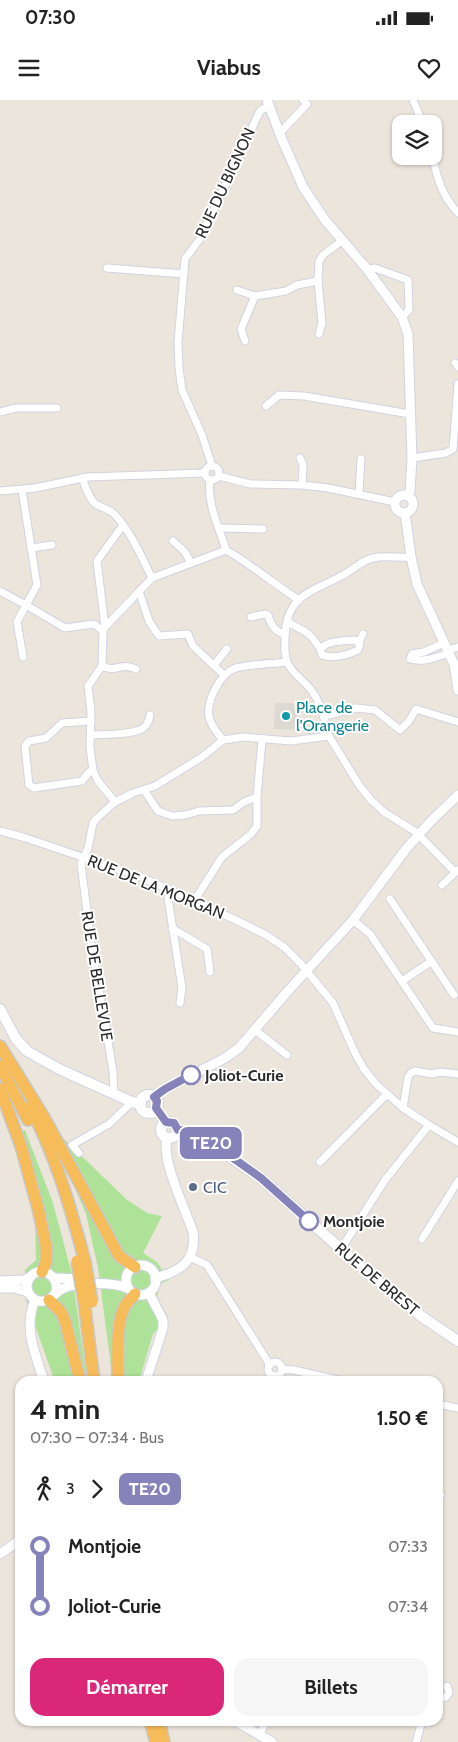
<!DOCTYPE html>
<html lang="fr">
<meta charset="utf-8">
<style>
:root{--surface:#fff;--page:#f6f6f6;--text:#222;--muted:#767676;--accent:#db2777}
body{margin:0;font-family:Cabin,sans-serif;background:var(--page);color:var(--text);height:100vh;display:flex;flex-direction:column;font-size:19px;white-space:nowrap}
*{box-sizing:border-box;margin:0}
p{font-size:16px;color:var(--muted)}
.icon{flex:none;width:28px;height:28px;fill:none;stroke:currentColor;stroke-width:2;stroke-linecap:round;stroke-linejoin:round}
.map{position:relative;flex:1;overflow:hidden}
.panel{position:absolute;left:15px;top:1276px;width:428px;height:350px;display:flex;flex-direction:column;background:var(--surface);border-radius:15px;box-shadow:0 1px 4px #0004}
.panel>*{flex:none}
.badge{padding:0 10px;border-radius:8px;font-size:18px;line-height:32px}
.tools{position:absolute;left:392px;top:15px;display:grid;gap:10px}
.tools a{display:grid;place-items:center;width:50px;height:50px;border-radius:10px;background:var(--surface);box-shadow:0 1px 4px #0004;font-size:25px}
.map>.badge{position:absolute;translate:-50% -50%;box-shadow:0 0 0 2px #fff}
.legs{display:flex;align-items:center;gap:8px;height:55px;padding:0 15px;font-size:16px}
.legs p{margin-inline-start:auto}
.overview{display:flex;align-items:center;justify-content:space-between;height:85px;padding:0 15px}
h1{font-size:28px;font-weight:700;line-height:38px}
.button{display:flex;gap:10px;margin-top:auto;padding:10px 15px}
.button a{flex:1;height:58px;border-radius:15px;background:var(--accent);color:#fff;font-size:20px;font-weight:700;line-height:58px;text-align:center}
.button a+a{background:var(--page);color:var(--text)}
ul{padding:0 15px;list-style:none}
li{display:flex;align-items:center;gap:18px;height:60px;font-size:19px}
li i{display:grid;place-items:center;width:8px;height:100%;margin:0 6px;background:currentColor}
li i::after{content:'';width:12px;height:12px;margin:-6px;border:4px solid;border-radius:50%;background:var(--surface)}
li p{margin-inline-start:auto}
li:first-child i{background:linear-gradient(#0000 50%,currentColor 0)}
li:last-child i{background:linear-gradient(currentColor 50%,#0000 0)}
.status{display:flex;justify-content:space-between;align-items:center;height:35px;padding:0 25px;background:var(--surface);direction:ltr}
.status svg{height:14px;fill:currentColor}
header{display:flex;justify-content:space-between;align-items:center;height:65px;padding:0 15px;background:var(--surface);font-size:22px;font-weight:700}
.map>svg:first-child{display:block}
</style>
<div class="status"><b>07:30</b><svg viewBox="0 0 49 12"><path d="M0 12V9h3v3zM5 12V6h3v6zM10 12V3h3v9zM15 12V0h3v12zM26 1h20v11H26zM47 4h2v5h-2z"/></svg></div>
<header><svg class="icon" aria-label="menu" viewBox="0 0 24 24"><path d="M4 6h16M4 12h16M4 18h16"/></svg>Viabus<svg class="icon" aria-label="heart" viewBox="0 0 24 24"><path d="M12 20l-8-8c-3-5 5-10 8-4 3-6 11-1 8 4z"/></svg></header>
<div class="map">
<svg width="458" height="1642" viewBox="0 0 458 1642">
<rect width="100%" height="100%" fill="#ece5db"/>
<g fill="#aee298">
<path d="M25 1030 53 1103 72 1175 87 1281H74L72 1276 54 1279 25 1197V1170L36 1160 35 1122 23 1073 11 1036Z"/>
<path d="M62 1037 126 1099 147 1113 162 1116 143 1153 157 1162 169 1180 160 1184 157 1197 168 1217 153 1234 139 1281H113L98 1168 86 1114 70 1076 77 1072Z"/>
</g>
<path fill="#dcd8d2" d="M275 603H293L302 630 274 629Z"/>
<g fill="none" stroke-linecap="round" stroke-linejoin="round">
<g stroke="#d1d3e2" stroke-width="9">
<g id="minor">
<path d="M413 0 423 24"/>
<path d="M279 34 307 4 303 0"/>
<path d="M432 56C438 80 441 94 458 113"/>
<path d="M107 168 184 174"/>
<path d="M367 169 375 168 408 180 409 210 402 217"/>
<path d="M237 190 255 196"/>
<path d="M319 234 322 223 318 181 319 161 323 155 343 140"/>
<path d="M245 241 241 229 255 196 286 191 297 185 318 181"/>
<path d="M455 263 458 267"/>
<path d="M266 306 279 295 304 296 410 314"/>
<path d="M0 312 16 308H57"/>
<path d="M300 358 303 365 302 385"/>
<path d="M412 358 446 353 453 349 458 284"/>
<circle cx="212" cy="373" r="7"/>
<path d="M212 366 202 335 182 290 179 268 178 242 185 159 200 139 260 11 268 6"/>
<path d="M219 376 250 384 302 385 328 388 395 402"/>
<path d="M82 378C86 387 89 400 97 405 105 409 112 410 117 417 132 434 142 458 152 478"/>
<path d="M210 380C207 405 219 427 226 450 252 465 274 484 299 500"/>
<path d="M22 390 37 485 26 505 65 528 94 524 103 531"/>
<path d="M0 391 35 388 88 377 205 373"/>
<path d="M359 393 361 359"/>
<path d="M219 428 263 429"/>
<path d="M173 441 185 452 191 463"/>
<path d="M31 448 52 445"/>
<path d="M0 491 26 505 17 522 23 557"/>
<path d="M139 491 149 521 159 536 188 534 193 546 224 575"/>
<path d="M251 517 265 514 268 515C270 524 276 533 285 534"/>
<path d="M288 522C305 533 308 529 320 549 329 540 343 541 355 540L360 544 358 550C349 555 332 559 322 555L320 549"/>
<path d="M105 527 97 461 123 425"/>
<path d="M359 542 363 534"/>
<path d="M444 543 424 552 412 554 410 559C423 563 437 557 449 553"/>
<path d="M448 550 458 547"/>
<path d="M214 565 227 549"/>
<path d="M102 566C116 573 121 562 136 569"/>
<path d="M325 616 356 608 375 610 400 630 409 621 416 609 458 622"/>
<path d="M91 621 62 623 46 638 29 641 25 646 29 685 34 688 82 681 89 672 93 671"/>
<path d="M91 635C101 635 134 634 142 629 147 626 149 621 150 615"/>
<path d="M329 636C323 619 324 608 312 591 305 581 292 574 287 562 284 555 285 544 285 536 287 493 313 492 343 475 353 470 362 460 373 458 385 455 398 458 411 457"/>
<path d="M223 640C218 634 212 627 210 620 204 604 220 573 236 568 252 564 271 564 287 562"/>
<path d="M144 690 158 711 172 716 185 715 199 711 233 710 244 702 257 697"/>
<path d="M115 702 98 681 93 671 90 647 91 612 88 586 102 566 103 531 105 527 152 478 226 450"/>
<path d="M0 731 26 738 141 777 238 821 266 835 284 847 301 864 333 903 355 953 364 969 375 983 403 1008 429 1025 458 1042"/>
<path d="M442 785 458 770"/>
<path d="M170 790 168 798 182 888 180 903"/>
<path d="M390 799 454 895"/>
<path d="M194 801 222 757 251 734 257 726V697L262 640"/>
<path d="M353 820 370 834 433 928 458 932"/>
<path d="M172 828 207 849 210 872"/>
<path d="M402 881 432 861"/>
<path d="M255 930 287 955"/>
<path d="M114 994 113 971 91 843 81 764 88 748 93 723 97 718 115 702 133 693 155 686 202 657 223 640 243 637 291 641 329 636 359 685 371 700 384 712 416 732 455 772"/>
<path d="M403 1008 408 977 411 973 415 971 432 974 440 972 458 974"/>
<path d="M79 1053 72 1045 109 1024 132 1002"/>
<path d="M320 1062 387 994"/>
<path d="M422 1139 458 1081"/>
<path d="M341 1149 385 1080 429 1025"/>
<path d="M190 1157 207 1165 270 1265"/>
<circle cx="275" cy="1269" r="7"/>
<path d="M282 1269 294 1270 342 1281"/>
<path d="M266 1281 272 1275"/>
<path d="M438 1304 458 1308"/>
<path d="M438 1396 441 1395"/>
<path d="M438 1599 446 1597 449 1593 447 1586"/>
<path d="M259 1636 266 1621"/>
<path d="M416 1642 422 1621"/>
</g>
</g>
<g stroke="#d1d3e2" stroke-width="11">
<g id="tertiary">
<path d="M267 0 281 37 303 87 325 120 367 169 402 217 408 234 412 358 410 391 408 396"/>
<circle cx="404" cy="404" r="9"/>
<path d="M405 413 411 457 417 484 454 564 458 590"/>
<path d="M154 997 165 989 225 958 239 948 287 892 353 820 406 749 430 722 458 695"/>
<circle cx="141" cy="1180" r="15"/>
<path d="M54 1178 83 1179"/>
<path d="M155 1178C181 1171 197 1161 193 1132 185 1108 161 1061 167 1038"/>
<path d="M0 1181 24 1180 30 1177"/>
<path d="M0 1188H14L28 1192"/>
<path d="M56 1192C60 1173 36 1163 28 1181 24 1191 33 1203 44 1201 52 1200 55 1192 62 1189 76 1182 113 1182 127 1188"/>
<path d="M35 1200C23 1227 35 1254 44 1281"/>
<path d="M146 1281 163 1228V1220L149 1193"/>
<path d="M0 1454 17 1442 20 1438"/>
<path d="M235 1621 272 1642"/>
</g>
</g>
<g stroke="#d1d3e2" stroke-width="12">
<g id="secondary">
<path d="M0 909 16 939 27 951 59 969 132 1002 141 1004"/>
<circle cx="149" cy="1004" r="9"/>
<circle cx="169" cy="1030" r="8"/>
<path d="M178 1030 194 1033 261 1078 368 1173 421 1216 458 1241"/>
</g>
</g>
<g stroke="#c8c8c8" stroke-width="14">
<g id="trunk">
<path d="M0 946 45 1019 119 1156 135 1167"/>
<path d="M0 966 28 1020"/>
<path d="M0 989 21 1046 39 1112 46 1146V1162L42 1172"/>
<path d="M30 1007C56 1056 71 1109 85 1162"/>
<path d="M49 1200 61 1212 65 1221 80 1281"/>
<path d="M84 1201 94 1281"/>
<path d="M118 1281C118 1261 115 1223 125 1206 127 1202 132 1198 135 1194"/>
<path d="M150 1621 156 1642"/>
<path d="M159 1621 164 1642"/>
</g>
</g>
<use href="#minor" stroke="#fff" stroke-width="7"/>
<use href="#tertiary" stroke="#fff" stroke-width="9"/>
<use href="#secondary" stroke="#fff" stroke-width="10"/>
<use href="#trunk" stroke="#f6bc5a" stroke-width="11"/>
<g stroke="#c8c8c8" stroke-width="14" stroke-linecap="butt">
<g id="trunk-bridge">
<path d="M77 1161 84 1201"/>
<path d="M85 1162 92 1202"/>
</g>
</g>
<use href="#trunk-bridge" stroke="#f6bc5a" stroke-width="11"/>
</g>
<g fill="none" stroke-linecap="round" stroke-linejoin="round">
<g stroke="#fff" stroke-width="11">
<path id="line-1" d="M191 975 165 989 154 997 157 1001 156 1008 166 1022 174 1023 178 1030 191 1031 219 1048 261 1078 309 1121"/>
</g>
<use href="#line-1" stroke="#8683bb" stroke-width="8"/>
</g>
<circle fill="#0f9aa8" stroke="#fff" stroke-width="2" cx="286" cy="616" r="5"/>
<g fill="#fff" stroke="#8683bb" stroke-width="2.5">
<circle cx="191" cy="975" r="9"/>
<circle cx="309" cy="1121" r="9"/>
</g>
<circle fill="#5c6f8a" stroke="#fff" stroke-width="2" cx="193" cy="1087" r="5"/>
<g text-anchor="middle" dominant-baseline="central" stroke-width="4" stroke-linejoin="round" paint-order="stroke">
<g font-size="16" fill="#2a2a2a" stroke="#fff">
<text transform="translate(225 83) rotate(-65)">RUE DU BIGNON</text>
<text transform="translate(156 787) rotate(22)">RUE DE LA MORGAN</text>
<text transform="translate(97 876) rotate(81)">RUE DE BELLEVUE</text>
<text transform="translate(377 1179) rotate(40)">RUE DE BREST</text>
</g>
<g font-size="16" fill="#0d838f" stroke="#fff" text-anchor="start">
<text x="296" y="607">Place de<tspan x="296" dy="18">l'Orangerie</tspan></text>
</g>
<g font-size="16" font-weight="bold" fill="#2a2a2a" stroke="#fff" text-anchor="start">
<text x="205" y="975">Joliot-Curie</text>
<text x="323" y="1121">Montjoie</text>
</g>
<g font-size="16" fill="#4e5e75" stroke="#fff" text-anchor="start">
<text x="203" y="1087">CIC</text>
</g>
</g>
</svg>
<div class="tools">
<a><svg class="icon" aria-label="layers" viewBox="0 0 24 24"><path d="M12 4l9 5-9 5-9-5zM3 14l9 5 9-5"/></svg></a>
</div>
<b class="badge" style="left:211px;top:1043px;background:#8683bb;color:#fff">TE20</b>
<section class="panel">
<div class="overview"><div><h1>4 min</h1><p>07:30 – 07:34 · Bus</p></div><b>1.50 €</b></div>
<div class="legs"><svg class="icon" aria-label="walk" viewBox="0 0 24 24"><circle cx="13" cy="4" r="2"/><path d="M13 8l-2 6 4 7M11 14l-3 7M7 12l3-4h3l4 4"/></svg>3<svg class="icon" aria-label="forward" viewBox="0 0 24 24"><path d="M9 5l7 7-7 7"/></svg><b class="badge" style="background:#8683bb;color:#fff">TE20</b></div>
<ul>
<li><i style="color:#8683bb"></i><b>Montjoie</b><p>07:33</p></li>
<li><i style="color:#8683bb"></i><b>Joliot-Curie</b><p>07:34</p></li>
</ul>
<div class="button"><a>Démarrer</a><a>Billets</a></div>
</section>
</div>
